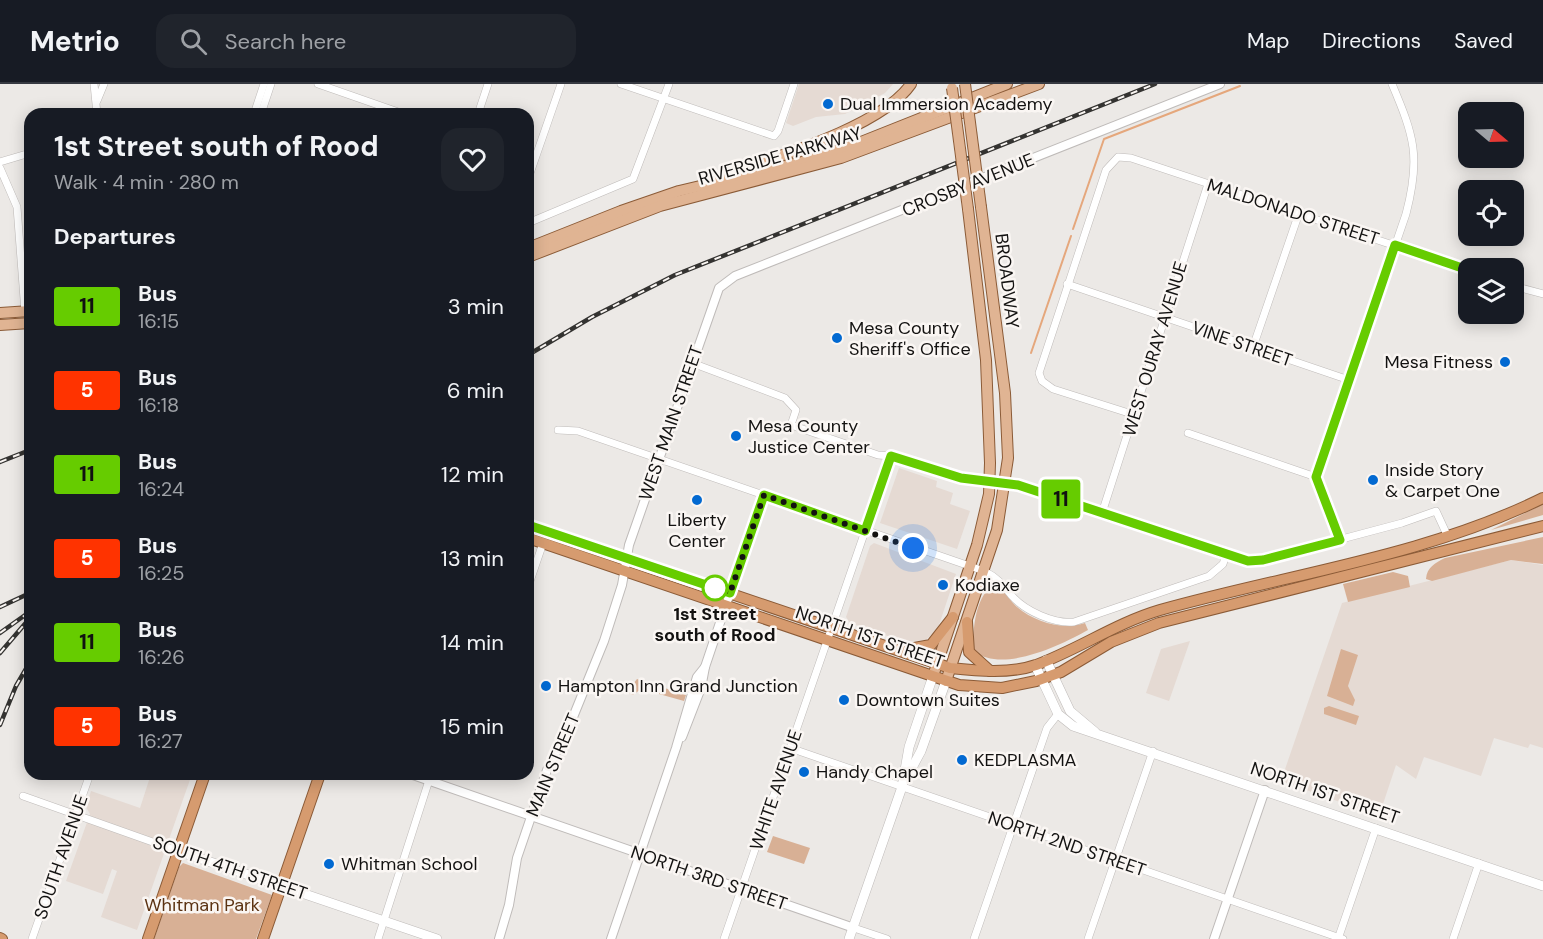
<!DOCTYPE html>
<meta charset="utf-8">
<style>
:root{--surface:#171b24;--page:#20242c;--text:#f1f3f6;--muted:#9ea1a6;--line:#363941}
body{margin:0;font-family:"DM Sans",sans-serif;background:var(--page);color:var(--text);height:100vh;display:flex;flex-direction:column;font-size:22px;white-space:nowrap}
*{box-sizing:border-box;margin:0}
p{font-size:20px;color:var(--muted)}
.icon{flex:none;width:33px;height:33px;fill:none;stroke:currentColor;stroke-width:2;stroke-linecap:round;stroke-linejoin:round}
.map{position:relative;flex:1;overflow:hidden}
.drawer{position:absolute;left:24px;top:24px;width:510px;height:672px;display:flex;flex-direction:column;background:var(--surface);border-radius:18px;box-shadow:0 3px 15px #0003}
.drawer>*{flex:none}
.badge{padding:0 12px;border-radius:4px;font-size:21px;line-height:39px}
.needle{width:39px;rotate:109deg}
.tools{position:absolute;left:1458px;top:18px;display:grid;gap:12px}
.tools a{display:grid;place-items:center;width:66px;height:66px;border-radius:12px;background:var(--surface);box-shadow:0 3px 15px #0003;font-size:30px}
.you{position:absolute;width:30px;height:30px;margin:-15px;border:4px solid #fff;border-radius:50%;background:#1a73e8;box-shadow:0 0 0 9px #1a73e833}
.map>.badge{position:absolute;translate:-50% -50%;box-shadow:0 0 0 3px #fff}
h2{padding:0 30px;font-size:22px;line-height:54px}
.round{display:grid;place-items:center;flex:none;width:63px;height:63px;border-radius:18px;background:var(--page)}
.head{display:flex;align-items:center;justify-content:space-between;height:102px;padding:0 30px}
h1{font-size:28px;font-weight:700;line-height:45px}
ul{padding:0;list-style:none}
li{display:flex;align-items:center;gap:18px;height:84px;padding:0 30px}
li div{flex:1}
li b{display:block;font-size:22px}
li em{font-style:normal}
li .badge{min-width:66px;font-weight:700;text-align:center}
header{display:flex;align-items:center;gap:36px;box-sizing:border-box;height:84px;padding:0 30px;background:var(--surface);border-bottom:2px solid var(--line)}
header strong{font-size:28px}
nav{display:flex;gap:33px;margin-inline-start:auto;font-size:21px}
.search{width:420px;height:54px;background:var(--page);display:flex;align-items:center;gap:15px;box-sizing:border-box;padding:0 21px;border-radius:18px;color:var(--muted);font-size:22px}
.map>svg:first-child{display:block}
</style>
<header>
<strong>Metrio</strong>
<div class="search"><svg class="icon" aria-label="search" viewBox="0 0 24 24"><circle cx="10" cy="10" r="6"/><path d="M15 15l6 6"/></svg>Search here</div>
<nav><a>Map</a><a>Directions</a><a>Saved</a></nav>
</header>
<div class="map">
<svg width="1543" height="855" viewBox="0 0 1543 855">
<rect width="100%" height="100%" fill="#ece9e6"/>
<g fill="#e5dad3">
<path d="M799 0H893L885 9 845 30 816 33 793 42 786 39Z"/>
<path d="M899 384 937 397 936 403 953 409 950 420 970 427 957 465 880 439Z"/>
<path d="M874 459 956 490 938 544 926 556 905 558 850 539 846 533 870 462Z"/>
<path d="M1511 476 1543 481V664L1530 660 1528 664 1494 654 1481 692 1424 673 1416 695 1396 681 1379 732 1281 697 1342 519Z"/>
<path d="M1190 557 1169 617 1146 609 1161 565Z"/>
<path d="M151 690H192L137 846 101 833 117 787 112 785 103 810 66 797 90 730 86 723 91 707 140 724Z"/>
</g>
<g fill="#d8b095">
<path d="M1543 420V431L1491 446Z"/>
<path d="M1543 453V480L1511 476 1432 497 1426 495C1427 483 1435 479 1445 474Z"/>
<path d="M1393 488 1408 492 1410 503 1348 518 1343 500Z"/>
<path d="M992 502C1003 502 1009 516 1017 523 1036 539 1063 546 1085 539L1088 546C1061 561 1002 590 974 567 972 548 975 514 992 502Z"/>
<path d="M1341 565 1358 571 1348 602 1355 616 1353 622 1327 612Z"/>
<path d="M637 595 686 611 684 617 641 605 633 611 627 608Z"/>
<path d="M1329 622 1359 632 1356 641 1324 630V624Z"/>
<path d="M773 752 810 764 804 780 767 768Z"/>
<path d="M183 779 272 811 256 855H154L179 783Z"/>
</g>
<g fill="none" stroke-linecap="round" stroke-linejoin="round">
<g stroke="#e5a77c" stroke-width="2">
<path d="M1073 145 1104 55 1240 2"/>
<path d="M1031 269 1071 152"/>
</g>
<g stroke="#bfbbb9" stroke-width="8">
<g id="minor">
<path d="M94 0 97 30"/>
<path d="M318 0 404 30"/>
<path d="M621 0 774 52 778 47 794 0"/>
<path d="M97 17 104 0"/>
<path d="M254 30 264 0"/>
<path d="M261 30 271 0"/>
<path d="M478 30 488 0"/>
<path d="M0 78 30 69"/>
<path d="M0 84 17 123 25 228"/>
<path d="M528 95 561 0"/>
<path d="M528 139 633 95 669 0"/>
<path d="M1067 200 1349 296"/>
<path d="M1514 202 1543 210"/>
<path d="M1253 263 1299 129"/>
<path d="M692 279 785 314 796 326 791 341 878 371 891 372 961 394 1018 401 1241 475 1263 476 1402 439 1436 427 1448 453"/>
<path d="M1135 331 1053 305 1042 297 1039 289 1106 86 1118 73 1131 74 1468 186"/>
<path d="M558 346 578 347 984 487C998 494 1003 501 1012 512 1025 527 1054 540 1074 538L1209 492 1223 480 1226 471"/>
<path d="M1188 349 1316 393"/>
<path d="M1102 429 1208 100"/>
<path d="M1340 456 1316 393 1406 130C1421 73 1414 52 1392 0"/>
<path d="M528 503 543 459"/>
<path d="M730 509 763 411"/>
<path d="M790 664 1343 855"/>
<path d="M23 712 178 767"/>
<path d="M854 844 887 855"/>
<path d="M32 855 90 690"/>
<path d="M378 855 431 690"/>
<path d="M724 855 891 372"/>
<path d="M974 855 1047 644 1058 630"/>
<path d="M1088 855 1153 667"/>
<path d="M1338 855 1376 744"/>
<path d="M1453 855 1479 779"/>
</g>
</g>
<g stroke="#bfbbb9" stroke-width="10">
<g id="tertiary">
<path d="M682 653 701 604 705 583 730 509"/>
<path d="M410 690 854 844"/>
<path d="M499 855 509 821 517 774 547 686 569 643 604 557 622 501 629 461 719 204 735 192 1220 0"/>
<path d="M611 855 676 664 697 593 705 583"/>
<path d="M1214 855 1265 706"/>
</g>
</g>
<g stroke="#bfbbb9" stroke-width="10">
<g id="secondary">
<path d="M1046 576 1070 627 1095 648"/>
<path d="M1035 581 1058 630 1073 642 1543 802"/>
<path d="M907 693 921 667 946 597"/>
<path d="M178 767 437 855"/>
<path d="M849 855 902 703 909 663 933 592"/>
</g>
</g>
<g stroke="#8b5b37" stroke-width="12">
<g id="primary">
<path d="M736 87C783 71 883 41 911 0"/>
<path d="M528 164 621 127 679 107 802 78 851 62 1007 0"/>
<path d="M528 173 660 122 841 74 1039 0"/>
<path d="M0 229 30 227"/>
<path d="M0 241 30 239"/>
<path d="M933 592 977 461 989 410 990 379 986 276 968 125"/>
<path d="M946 597 997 446 1008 374 1005 309 981 123"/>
</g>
</g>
<g stroke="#8b5b37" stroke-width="12">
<g id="trunk">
<path d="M528 441 950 584C978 587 1010 590 1036 581 1079 565 1116 539 1160 526 1288 490 1423 473 1543 414"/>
<path d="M528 454 959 601 1002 604 1036 597 1061 588 1111 558 1159 539 1543 442"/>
<path d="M967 538 969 568 990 587"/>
<path d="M903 566 931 561 953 533"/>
<path d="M0 854 2 855"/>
<path d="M148 855 205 690"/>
<path d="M263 855 320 690"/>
</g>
</g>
<use href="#minor" stroke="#fff" stroke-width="7"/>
<use href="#tertiary" stroke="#fff" stroke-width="8"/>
<use href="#secondary" stroke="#fff" stroke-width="9"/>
<use href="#primary" stroke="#e0b493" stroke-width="10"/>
<use href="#trunk" stroke="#d69b6f" stroke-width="10"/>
<g stroke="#343331" stroke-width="4.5">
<g id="rail">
<path d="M528 271 592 233 675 191 1155 0"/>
<path d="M0 378 30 366"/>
<path d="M0 523 30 509"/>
<path d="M0 549 28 529"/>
<path d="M0 569 30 534"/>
<path d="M0 641 16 602 30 578"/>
</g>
</g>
<use href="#rail" stroke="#faf6f3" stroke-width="2" stroke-dasharray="7" stroke-linecap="butt"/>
<g stroke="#8b5b37" stroke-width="12" stroke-linecap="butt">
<g id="primary-bridge">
<path d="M965 0 981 123"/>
<path d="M952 4 968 125"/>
</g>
</g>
<use href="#primary-bridge" stroke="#e0b493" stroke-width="10"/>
</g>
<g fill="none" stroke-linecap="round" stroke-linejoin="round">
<g stroke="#fff" stroke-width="14">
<path id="line" d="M528 441 730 509 764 411 865 447 891 372 961 394 1018 401 1248 477 1263 476 1340 456 1316 393 1395 161 1468 186"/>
</g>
<use href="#line" stroke="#6c0" stroke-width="9"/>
<path stroke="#131211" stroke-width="6" stroke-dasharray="0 10.8" d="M715 504 730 509 764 411 913 464"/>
</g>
<g fill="#0269d1" stroke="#faf6f3" stroke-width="2">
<circle cx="828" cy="20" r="6"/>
<circle cx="837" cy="254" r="6"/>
<circle cx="1505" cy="278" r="6"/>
<circle cx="736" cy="352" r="6"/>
<circle cx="1373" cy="396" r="6"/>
<circle cx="697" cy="416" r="6"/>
<circle cx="943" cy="501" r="6"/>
<circle cx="546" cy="602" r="6"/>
<circle cx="844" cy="616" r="6"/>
<circle cx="962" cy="676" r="6"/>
<circle cx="804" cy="688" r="6"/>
<circle cx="329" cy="780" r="6"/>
</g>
<circle fill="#fff" stroke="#6c0" stroke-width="3" cx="715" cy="504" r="12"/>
<g text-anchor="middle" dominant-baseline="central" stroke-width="5" stroke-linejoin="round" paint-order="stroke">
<g font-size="18" fill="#131211" stroke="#faf6f3" text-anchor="start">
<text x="840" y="20">Dual Immersion Academy</text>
<text x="849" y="244">Mesa County<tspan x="849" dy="21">Sheriff's Office</tspan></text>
<text x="1493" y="278" text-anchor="end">Mesa Fitness</text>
<text x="748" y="342">Mesa County<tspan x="748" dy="21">Justice Center</tspan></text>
<text x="1385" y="386">Inside Story<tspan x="1385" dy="21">&amp; Carpet One</tspan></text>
<text x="697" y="436" text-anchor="middle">Liberty<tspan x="697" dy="21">Center</tspan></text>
<text x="955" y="501">Kodiaxe</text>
<text x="558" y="602">Hampton Inn Grand Junction</text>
<text x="856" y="616">Downtown Suites</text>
<text x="974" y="676">KEDPLASMA</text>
<text x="816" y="688">Handy Chapel</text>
<text x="341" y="780">Whitman School</text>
</g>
<g font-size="18" fill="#131211" stroke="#faf6f3">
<text transform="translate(780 72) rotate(-16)">RIVERSIDE PARKWAY</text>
<text transform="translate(968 101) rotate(-22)">CROSBY AVENUE</text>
<text transform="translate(1293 128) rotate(18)">MALDONADO STREET</text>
<text transform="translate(1007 197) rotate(83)">BROADWAY</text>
<text transform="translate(1242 260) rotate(19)">VINE STREET</text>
<text transform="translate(1155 265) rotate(-73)">WEST OURAY AVENUE</text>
<text transform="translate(671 339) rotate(-71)">WEST MAIN STREET</text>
<text transform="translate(870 553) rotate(19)">NORTH 1ST STREET</text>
<text transform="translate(553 681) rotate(-67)">MAIN STREET</text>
<text transform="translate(776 706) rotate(-71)">WHITE AVENUE</text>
<text transform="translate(1325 709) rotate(19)">NORTH 1ST STREET</text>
<text transform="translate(1067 760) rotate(19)">NORTH 2ND STREET</text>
<text transform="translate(61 773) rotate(-71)">SOUTH AVENUE</text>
<text transform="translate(230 784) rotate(19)">SOUTH 4TH STREET</text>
<text transform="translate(709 794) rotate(19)">NORTH 3RD STREET</text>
</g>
<g font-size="18" font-weight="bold" fill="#131211" stroke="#faf6f3">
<text x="715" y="530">1st Street<tspan x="715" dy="21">south of Rood</tspan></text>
</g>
<g font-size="18" fill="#5b3212" stroke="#faf6f3">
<text x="202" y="821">Whitman Park</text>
</g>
</g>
</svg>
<div class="tools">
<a><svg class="needle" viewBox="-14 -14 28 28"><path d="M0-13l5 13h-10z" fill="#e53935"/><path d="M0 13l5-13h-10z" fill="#9ea1a6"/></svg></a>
<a><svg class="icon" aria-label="locate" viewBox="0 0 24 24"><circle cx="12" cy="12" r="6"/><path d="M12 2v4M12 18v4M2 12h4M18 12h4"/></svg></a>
<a><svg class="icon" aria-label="layers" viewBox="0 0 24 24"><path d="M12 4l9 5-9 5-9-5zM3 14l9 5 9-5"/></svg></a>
</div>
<div class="you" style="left:913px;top:464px"></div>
<b class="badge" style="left:1061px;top:415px;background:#6c0;color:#111">11</b>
<section class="drawer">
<div class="head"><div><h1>1st Street south of Rood</h1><p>Walk · 4 min · 280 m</p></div><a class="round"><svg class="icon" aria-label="heart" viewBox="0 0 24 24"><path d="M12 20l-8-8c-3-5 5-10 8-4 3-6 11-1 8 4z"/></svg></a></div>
<h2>Departures</h2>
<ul>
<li><span class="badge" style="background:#6c0;color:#111">11</span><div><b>Bus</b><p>16:15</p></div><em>3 min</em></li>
<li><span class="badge" style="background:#f30;color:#fff">5</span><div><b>Bus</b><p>16:18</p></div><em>6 min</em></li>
<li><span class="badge" style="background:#6c0;color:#111">11</span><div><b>Bus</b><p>16:24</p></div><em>12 min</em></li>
<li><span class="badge" style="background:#f30;color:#fff">5</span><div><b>Bus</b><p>16:25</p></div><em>13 min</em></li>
<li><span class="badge" style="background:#6c0;color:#111">11</span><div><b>Bus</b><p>16:26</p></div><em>14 min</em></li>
<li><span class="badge" style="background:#f30;color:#fff">5</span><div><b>Bus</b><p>16:27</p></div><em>15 min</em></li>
</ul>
</section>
</div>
